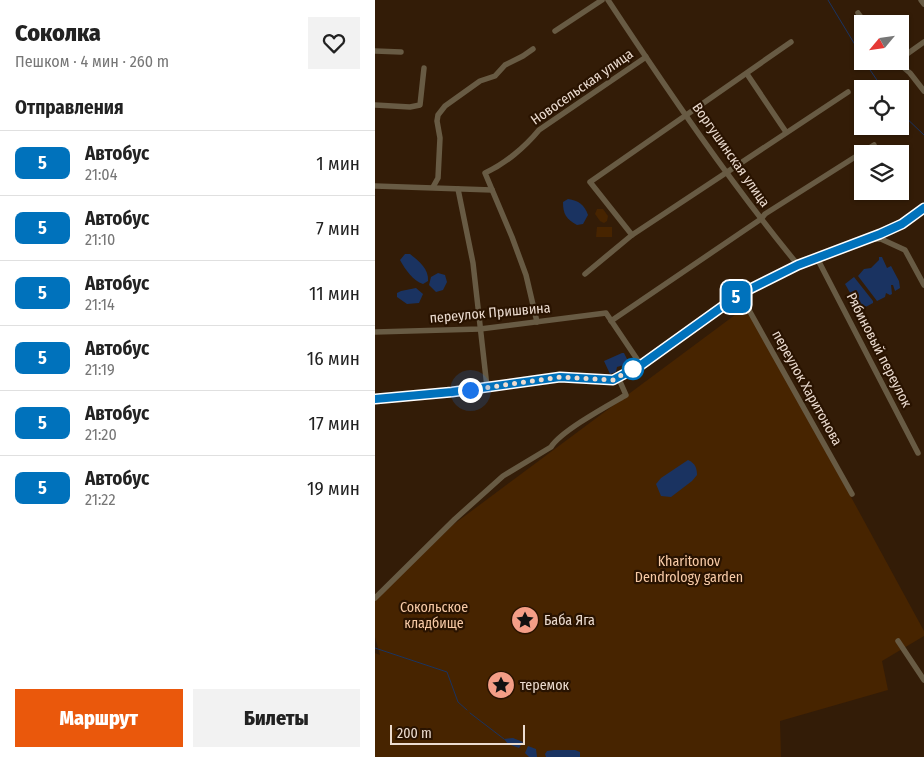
<!DOCTYPE html>
<html lang="ru">
<meta charset="utf-8">
<style>
:root{--surface:#fff;--page:#f2f2f2;--text:#222;--muted:#767676;--line:#e0e0e0;--accent:#ea580c}
body{margin:0;font-family:"Fira Sans Condensed",sans-serif;background:var(--page);color:var(--text);height:100vh;display:flex;flex-direction:column;font-size:19px;white-space:nowrap}
*{box-sizing:border-box;margin:0}
p{font-size:16px;color:var(--muted)}
.icon{flex:none;width:28px;height:28px;fill:none;stroke:currentColor;stroke-width:2;stroke-linecap:round;stroke-linejoin:round}
.map{position:relative;flex:1;overflow:hidden}
.drawer{display:flex;flex-direction:column;background:var(--surface);width:375px}
.drawer>*{flex:none}
.badge{padding:0 10px;border-radius:8px;font-size:18px;line-height:32px}
.needle{width:32px;rotate:241deg}
.fabs{position:absolute;left:479px;top:15px;display:grid;gap:10px}
.fabs a{display:grid;place-items:center;width:55px;height:55px;border-radius:0px;background:var(--surface);box-shadow:0 1px 4px #0004;font-size:25px}
.scale{position:absolute;left:15px;bottom:12px;width:135px;box-sizing:border-box;padding-left:5px;border:2px solid #ecdcd0;border-top:0;font-size:14px;line-height:18px;white-space:nowrap;color:#ecdcd0;-webkit-text-stroke:4px #291300;paint-order:stroke}
.you{position:absolute;width:25px;height:25px;margin:-12px;border:4px solid #fff;border-radius:50%;background:#1a73e8;box-shadow:0 0 0 8px #1a73e833}
.map>.badge{position:absolute;translate:-50% -50%;box-shadow:0 0 0 2px #fff}
h2{padding:0 15px;font-size:19px;line-height:45px}
.round{display:grid;place-items:center;flex:none;width:52px;height:52px;border-radius:0px;background:var(--page)}
.headline{display:flex;align-items:center;justify-content:space-between;height:85px;padding:0 15px}
h1{font-size:24px;font-weight:800;line-height:38px}
.cta{display:flex;gap:10px;margin-top:auto;padding:10px 15px}
.cta a{flex:1;height:58px;border-radius:0px;background:var(--accent);color:#fff;font-size:20px;font-weight:800;line-height:58px;text-align:center}
.cta a+a{background:var(--page);color:var(--text)}
ul{padding:0;list-style:none}
li{display:flex;align-items:center;gap:15px;height:65px;padding:0 15px;border-top:1px solid var(--line)}
li div{flex:1}
li b{display:block;font-size:19px}
li em{font-style:normal}
li .badge{min-width:55px;font-weight:700;text-align:center}
main{display:flex;flex:1;min-height:0}
.map>svg:first-child{display:block}
</style>
<main>
<section class="drawer">
<div class="headline"><div><h1>Соколка</h1><p>Пешком · 4 мин · 260 m</p></div><a class="round"><svg class="icon" aria-label="heart" viewBox="0 0 24 24"><path d="M12 20l-8-8c-3-5 5-10 8-4 3-6 11-1 8 4z"/></svg></a></div>
<h2>Отправления</h2>
<ul>
<li><span class="badge" style="background:#0072bc;color:#fff">5</span><div><b>Автобус</b><p>21:04</p></div><em>1 мин</em></li>
<li><span class="badge" style="background:#0072bc;color:#fff">5</span><div><b>Автобус</b><p>21:10</p></div><em>7 мин</em></li>
<li><span class="badge" style="background:#0072bc;color:#fff">5</span><div><b>Автобус</b><p>21:14</p></div><em>11 мин</em></li>
<li><span class="badge" style="background:#0072bc;color:#fff">5</span><div><b>Автобус</b><p>21:19</p></div><em>16 мин</em></li>
<li><span class="badge" style="background:#0072bc;color:#fff">5</span><div><b>Автобус</b><p>21:20</p></div><em>17 мин</em></li>
<li><span class="badge" style="background:#0072bc;color:#fff">5</span><div><b>Автобус</b><p>21:22</p></div><em>19 мин</em></li>
</ul>
<div class="cta"><a>Маршрут</a><a>Билеты</a></div>
</section>
<div class="map">
<svg width="549" height="757" viewBox="0 0 549 757">
<rect width="100%" height="100%" fill="#331c07"/>
<g fill="#472400">
<path d="M222 209H228L233 216 232 221 229 223 225 221 220 214Z"/>
<path d="M222 227H237V237H221Z"/>
<path d="M372 306 549 631V636L507 661 513 690 405 721 406 757H0V653L5 655 0 637V599L79 524Z"/>
</g>
<g fill="#1a3361">
<path d="M193 199C204 201 209 204 213 215L208 224 202 225C191 219 188 214 188 202Z"/>
<path d="M30 254H35C44 261 54 269 53 281L48 284C38 281 30 269 25 260Z"/>
<path d="M504 257H507L512 268 516 266 524 281 525 288 520 291 518 285H516L517 294 515 295 511 293 510 297 502 301 483 276 489 269 496 268 504 260Z"/>
<path d="M63 273 70 275 72 282 68 290 61 292 54 285 56 277Z"/>
<path d="M479 277 498 301V303L485 310 470 284Z"/>
<path d="M41 288 48 294 44 303 32 304 22 297V293L26 291Z"/>
<path d="M247 353H249L252 359V364L242 367 241 372 235 374 229 361Z"/>
<path d="M313 460C320 463 322 468 322 475L317 481 296 497 286 496 281 484 286 478Z"/>
<path d="M138 738 148 742 144 748 133 744 129 739Z"/>
<path d="M153 746 161 749 162 757H154L150 753Z"/>
<path d="M179 750H200L205 752V757H171L170 754 172 751Z"/>
</g>
<g fill="none" stroke-linecap="round" stroke-linejoin="round">
<g stroke="#1a3361" stroke-width="1">
<path d="M453 0 488 58"/>
<path d="M489 61 508 89"/>
<path d="M525 112 549 135"/>
<path d="M0 648 72 672 83 702 92 710"/>
<path d="M95 713 129 739"/>
</g>
<g stroke="#685b44" stroke-width="5.5">
<path d="M233 0C293 91 354 181 423 265"/>
<path d="M546 0 549 4"/>
<path d="M483 13 491 24"/>
<path d="M180 31 227 0"/>
<path d="M0 51 26 52"/>
<path d="M525 59 549 42"/>
<path d="M521 61 535 73 549 91"/>
<path d="M372 74 411 132"/>
<path d="M0 105 35 107 45 105 49 68"/>
<path d="M0 186 117 190"/>
<path d="M58 187 63 178 65 138 62 121 63 115 70 106 105 81 120 76 130 65 148 56 158 49"/>
<path d="M83 189 98 263 112 387"/>
<path d="M257 235 215 182 416 42"/>
<path d="M497 239H506L530 250 549 285"/>
<path d="M442 258 543 453"/>
<path d="M210 274 257 235 473 92"/>
<path d="M365 294 477 494"/>
<path d="M236 321 386 219 390 214 499 145"/>
<path d="M162 322 151 275 137 237 110 173C130 164 150 147 164 130L271 57"/>
<path d="M0 332 105 329 231 313 266 365"/>
<path d="M0 399 77 392 185 377 238 380 266 365 365 294 423 265 505 234 527 224 549 208"/>
<path d="M0 598 80 519 128 476 176 447C186 431 232 406 251 395L243 377"/>
<path d="M523 641 549 680"/>
</g>
</g>
<g fill="none" stroke-linecap="round" stroke-linejoin="round">
<g stroke="#fff" stroke-width="11">
<path id="line" d="M0 399 77 392 185 377 238 380 266 365 365 294 423 265 505 234 527 224 549 208"/>
</g>
<use href="#line" stroke="#0072bc" stroke-width="8"/>
<path stroke="#ecdcd0" stroke-width="5" stroke-dasharray="0 9" d="M95 390 185 377 238 380 262 366 258 369"/>
</g>
<defs>
<g id="sight-disc" transform="scale(1.4375)"><circle r="9.5" fill="#f49e87" stroke="#291300"/><path d="M0-6L1.8-2.2L6-1.7L2.9 1.2L3.7 5.4L0 3.3L-3.7 5.4L-2.9 1.2L-6-1.7L-1.8-2.2Z" fill="#111"/></g>
</defs>
<g fill-rule="evenodd">
<use href="#sight-disc" x="150" y="620"/>
<use href="#sight-disc" x="126" y="685"/>
</g>
<circle fill="#fff" stroke="#0072bc" stroke-width="2.5" cx="258" cy="369" r="10"/>
<g text-anchor="middle" dominant-baseline="central" stroke-width="4.5" stroke-linejoin="round" paint-order="stroke">
<g font-size="14" fill="#ecdcd0" stroke="#291300">
<text transform="translate(207 87) rotate(-35)">Новосельская улица</text>
<text transform="translate(356 155) rotate(55)">Воргушинская улица</text>
<text transform="translate(115 313) rotate(-5)">переулок Пришвина</text>
<text transform="translate(504 350) rotate(63)">Рябиновый переулок</text>
<text transform="translate(432 388) rotate(61)">переулок Харитонова</text>
</g>
<g font-size="14" fill="#f8cba7" stroke="#291300">
<text x="314" y="561">Kharitonov<tspan x="314" dy="16">Dendrology garden</tspan></text>
<text x="59" y="607">Сокольское<tspan x="59" dy="16">кладбище</tspan></text>
</g>
<g font-size="14" fill="#ecdcd0" stroke="#291300" text-anchor="start">
<text x="169" y="620">Баба Яга</text>
<text x="145" y="685">теремок</text>
</g>
</g>
</svg>
<div class="fabs">
<a><svg class="needle" viewBox="-14 -14 28 28"><path d="M0-13l5 13h-10z" fill="#e53935"/><path d="M0 13l5-13h-10z" fill="#767676"/></svg></a>
<a><svg class="icon" aria-label="locate" viewBox="0 0 24 24"><circle cx="12" cy="12" r="6"/><path d="M12 2v4M12 18v4M2 12h4M18 12h4"/></svg></a>
<a><svg class="icon" aria-label="layers" viewBox="0 0 24 24"><path d="M12 4l9 5-9 5-9-5zM3 14l9 5 9-5"/></svg></a>
</div>
<div class="scale">200 m</div>
<div class="you" style="left:95px;top:390px"></div>
<b class="badge" style="left:361px;top:297px;background:#0072bc;color:#fff">5</b>
</div>
</main>
